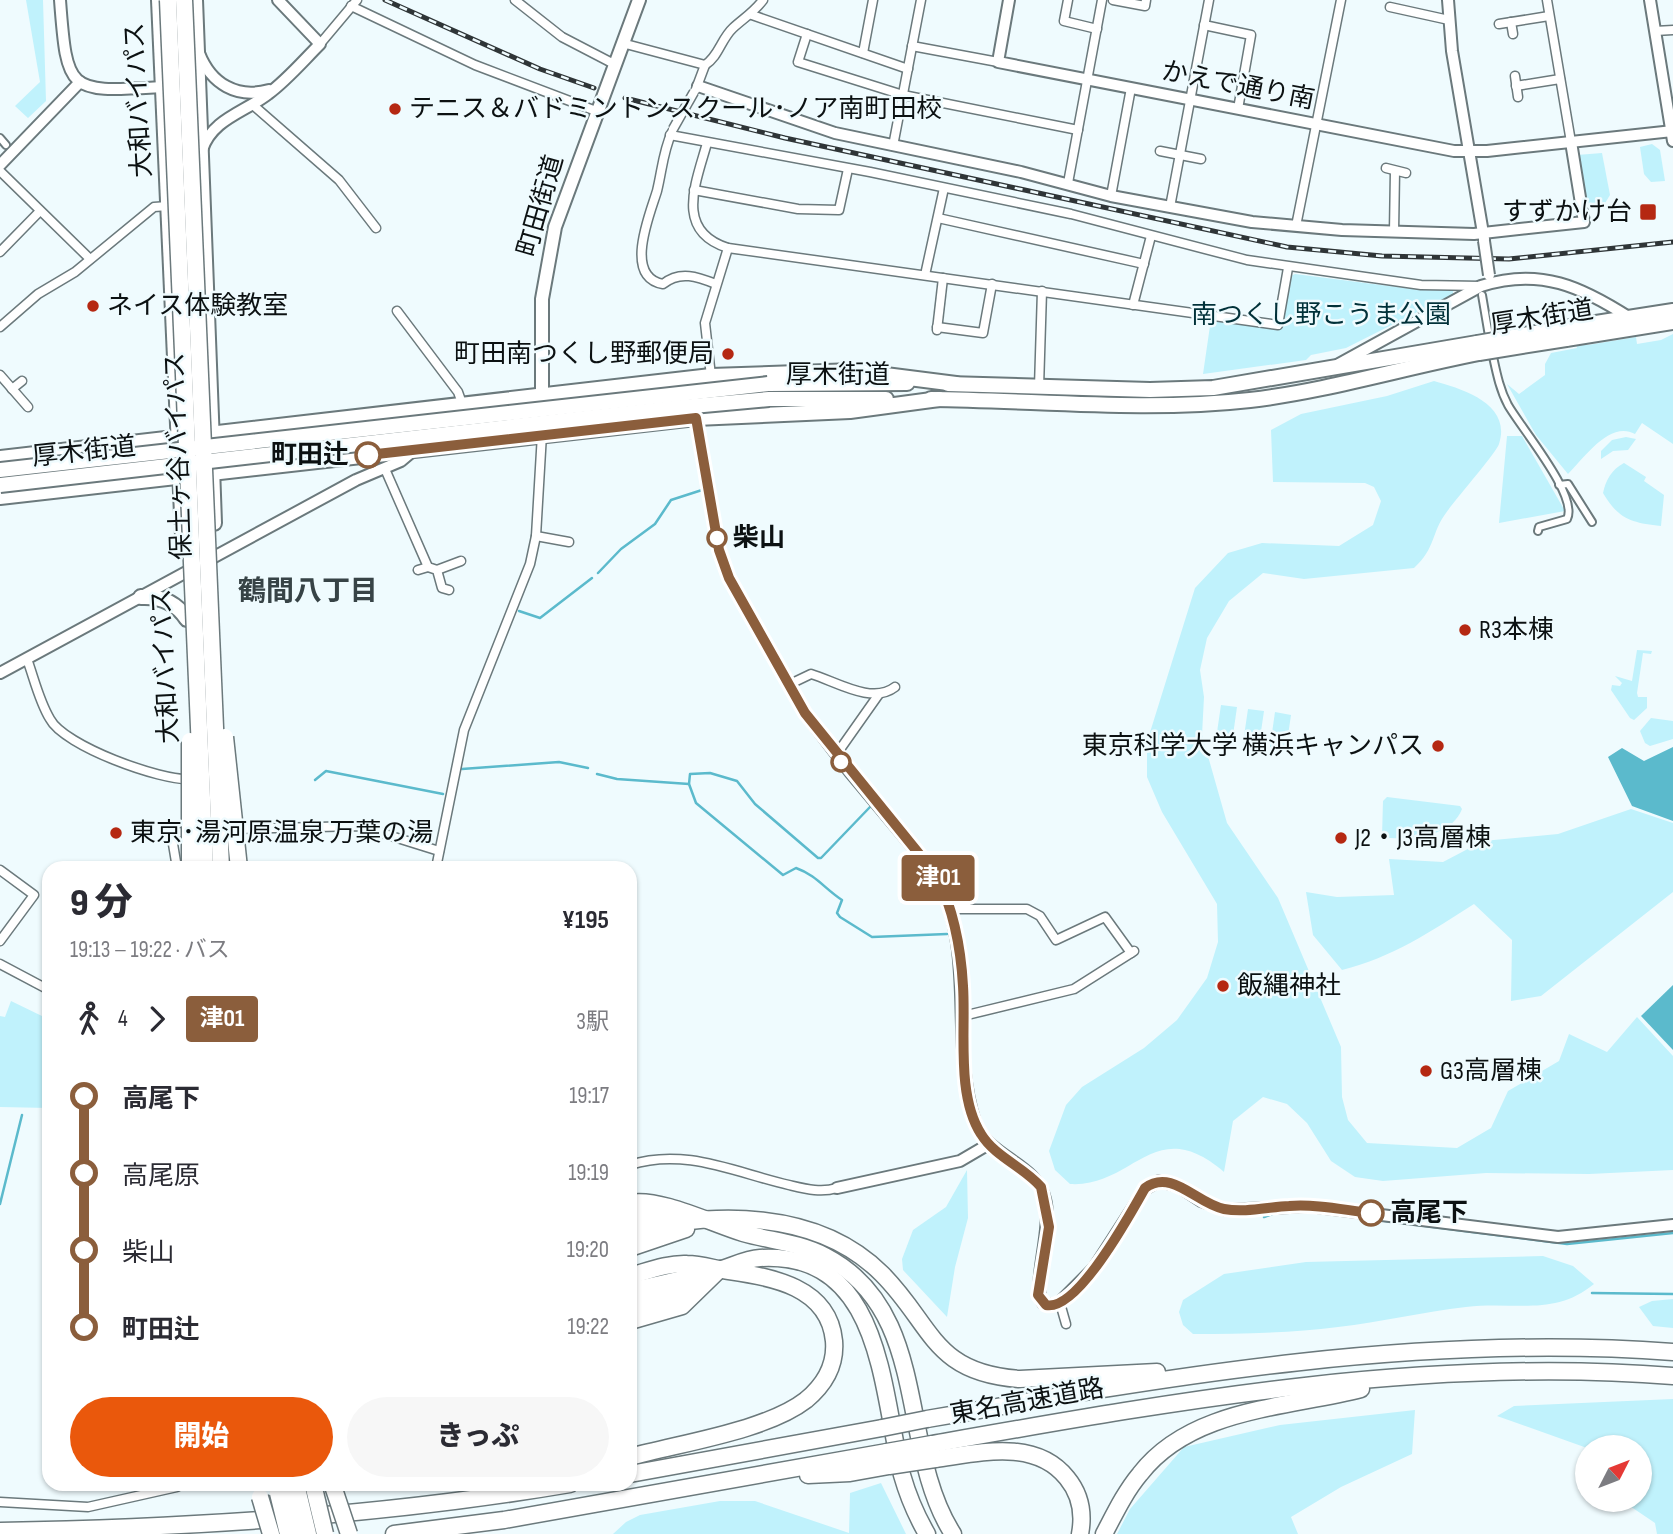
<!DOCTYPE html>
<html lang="ja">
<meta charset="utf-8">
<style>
:root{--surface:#fff;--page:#f7f7f7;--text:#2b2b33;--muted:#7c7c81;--accent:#ea580c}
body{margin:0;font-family:"Sofia Sans Condensed","Noto Sans JP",sans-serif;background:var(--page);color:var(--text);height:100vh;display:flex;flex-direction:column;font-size:26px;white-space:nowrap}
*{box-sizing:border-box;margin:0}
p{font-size:23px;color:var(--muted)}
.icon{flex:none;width:38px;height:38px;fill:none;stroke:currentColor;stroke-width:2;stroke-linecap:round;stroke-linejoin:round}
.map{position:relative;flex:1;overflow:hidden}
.panel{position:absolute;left:42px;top:861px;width:595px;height:630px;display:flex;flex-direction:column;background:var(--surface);border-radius:21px;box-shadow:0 2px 5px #0004}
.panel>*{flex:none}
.badge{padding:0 14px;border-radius:5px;font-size:24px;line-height:46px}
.needle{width:46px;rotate:48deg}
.controls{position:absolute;left:1575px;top:1435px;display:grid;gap:14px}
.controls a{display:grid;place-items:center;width:77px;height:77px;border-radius:50%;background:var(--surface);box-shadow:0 2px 5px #0004;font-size:35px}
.map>.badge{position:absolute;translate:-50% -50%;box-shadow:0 0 0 4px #fff}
.legs{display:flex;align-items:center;gap:10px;height:77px;padding:0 28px;font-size:23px}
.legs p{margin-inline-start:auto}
.headline{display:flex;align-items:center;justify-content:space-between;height:119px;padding:0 28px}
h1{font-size:38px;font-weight:800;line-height:52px}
.primary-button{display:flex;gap:14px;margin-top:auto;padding:14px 28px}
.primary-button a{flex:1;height:80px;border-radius:42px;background:var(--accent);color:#fff;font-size:28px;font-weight:800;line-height:80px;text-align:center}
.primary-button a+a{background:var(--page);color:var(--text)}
ul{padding:0 28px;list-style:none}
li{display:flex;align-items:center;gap:24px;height:77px;font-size:26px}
li i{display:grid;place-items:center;width:10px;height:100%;margin:0 9px;background:currentColor}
li i::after{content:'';width:18px;height:18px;margin:-9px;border:5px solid;border-radius:50%;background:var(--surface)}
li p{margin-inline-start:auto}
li:first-child i{background:linear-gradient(#0000 50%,currentColor 0)}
li:last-child i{background:linear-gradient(currentColor 50%,#0000 0)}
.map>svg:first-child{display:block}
</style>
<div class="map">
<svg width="1673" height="1534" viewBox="0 0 1673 1534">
<rect width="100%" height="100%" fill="#effbfe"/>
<g fill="#c0f2fc">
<path d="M26 0H43L46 101 28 118 15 106 40 82Z"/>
<path d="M1652 144 1660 150 1665 181 1651 182 1644 174 1640 147Z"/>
<path d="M1602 153 1610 195 1602 208H1585L1577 155Z"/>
<path d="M1295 274 1420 290 1453 289V294L1346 348 1311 355 1306 360 1203 374 1211 319 1282 329 1291 276Z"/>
<path d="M1673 334V444L1642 423 1635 434C1610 420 1584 458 1568 474L1536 435 1507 384 1519 394 1545 375V364L1551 353 1577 348 1576 344 1588 345 1636 337 1637 344 1661 340Z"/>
<path d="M1434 381C1463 389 1512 404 1499 444 1497 452 1454 501 1446 513 1431 533 1436 548 1414 568L1304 579 1263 573 1229 601 1207 638 1200 670 1204 697 1202 735 1227 823 1278 898 1341 1047 1342 1097 1348 1120 1367 1143 1457 1148 1491 1128 1508 1091 1559 1061 1569 1034 1607 1052 1637 1017 1673 1056V1170L1589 1174 1486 1173 1383 1181 1355 1177 1331 1161 1307 1123 1287 1104 1263 1097 1233 1121 1224 1172C1154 1112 1134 1188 1070 1184L1055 1170 1049 1151 1066 1105 1082 1087 1144 1048 1177 1020 1207 978 1218 942 1217 904 1162 812 1147 777V742L1195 588 1228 553 1262 543 1339 546 1373 525 1381 501 1374 487 1365 483 1273 482 1271 430 1301 414 1387 396Z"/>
<path d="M1507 436H1522L1565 511 1499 523Z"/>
<path d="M1626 437 1636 439 1628 450 1613 451 1601 459V451L1612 440Z"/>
<path d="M1624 463 1646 477 1644 481 1664 495 1661 526C1632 523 1618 519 1603 493 1606 480 1611 470 1624 463Z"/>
<path d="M1637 650 1652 651 1651 654 1643 653 1637 693 1638 697H1647V708L1634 720 1630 718 1611 690 1612 685 1620 686 1622 683 1615 676 1632 681Z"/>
<path d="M1221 705 1237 707 1232 742 1216 739Z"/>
<path d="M1248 709 1264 711 1259 745 1243 743Z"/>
<path d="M1275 712 1291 715 1286 749 1270 747Z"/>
<path d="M1651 718 1673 721V739L1650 746 1645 743 1640 731Z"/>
<path d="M1387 797 1460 806 1462 809C1451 838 1406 841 1382 837L1383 801Z"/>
<path d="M1631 809 1673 823V892L1541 996 1511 1001 1512 940 1474 904C1432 931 1391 958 1342 970L1313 935 1306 892 1337 897 1394 895 1389 859 1443 862 1483 841 1558 834Z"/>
<path d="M11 1001 44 1017 49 1005V1108L0 1107V1016L5 1017Z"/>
<path d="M967 1170 968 1218 955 1267 947 1317 903 1270 902 1259 913 1230 946 1207Z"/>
<path d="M1543 1256 1573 1266 1594 1284C1554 1317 1514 1301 1466 1307 1423 1312 1381 1322 1338 1327 1290 1333 1242 1334 1193 1334L1183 1325 1179 1312 1183 1300 1224 1274 1306 1262Z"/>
<path d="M1673 1299V1328L1653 1326 1639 1307 1652 1301Z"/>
<path d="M1673 1399V1534H1657L1655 1523 1621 1500H1640V1447L1587 1448 1497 1416 1514 1406Z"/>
<path d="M1415 1410 1412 1454 1341 1487 1291 1517 1298 1534H1117L1130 1509 1184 1447 1280 1425Z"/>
<path d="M881 1483 906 1534H613L626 1522 640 1515 720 1501H755L849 1533 850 1493Z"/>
</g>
<g fill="#5bbacc">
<path d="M1673 747V821L1632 806 1608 757 1622 748 1644 761Z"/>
<path d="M1673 985V1050L1641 1016Z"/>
</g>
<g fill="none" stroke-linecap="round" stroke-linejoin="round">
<g stroke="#5bbacc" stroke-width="2.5">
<path d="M598 573 621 549 655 524 671 500 702 490"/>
<path d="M519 611 540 618 592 578"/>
<path d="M462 769 559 762 588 768"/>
<path d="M597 774 617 779 689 784"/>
<path d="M315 780 326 771 443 794"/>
<path d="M870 807 821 858H818L755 804 737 781 710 773 690 774 689 784 696 803 783 875 796 868C816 875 825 889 842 900L837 913 840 917 872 937 947 934"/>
<path d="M0 1204 22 1115"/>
<path d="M1264 1217 1278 1212"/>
<path d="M1354 1217 1567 1244 1673 1233"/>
<path d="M1592 1293 1673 1294"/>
</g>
<g stroke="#6b797c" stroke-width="10">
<g id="pedestrian">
<path d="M0 138 6 145"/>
<path d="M1482 295 1490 342"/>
<path d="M1492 352C1496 370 1499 388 1508 405 1521 428 1579 496 1567 519L1539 527 1538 531"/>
<path d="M1559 485 1568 484 1592 522"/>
</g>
</g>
<g stroke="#6b797c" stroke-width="11">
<g id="minor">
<path d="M515 0 562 37 614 64"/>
<path d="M1068 0 1064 21 1097 29"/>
<path d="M1113 0 1145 6 1146 0"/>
<path d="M1547 0 1571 142"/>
<path d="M351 6 475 65 596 111"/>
<path d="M1390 7 1449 20"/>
<path d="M752 15 908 69"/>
<path d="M1511 22 1513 34"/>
<path d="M1499 24 1549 16"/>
<path d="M1204 25 1251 35 1238 109"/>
<path d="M1655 31 1673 30"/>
<path d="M807 34 798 62 903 95 1078 130"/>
<path d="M622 43 705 65C719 56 721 39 733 28 744 18 754 12 763 0"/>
<path d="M320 44 357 0"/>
<path d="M912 46 998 62"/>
<path d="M863 53 873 0"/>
<path d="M1515 76 1518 97"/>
<path d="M1516 86 1560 79"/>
<path d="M696 89 705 65"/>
<path d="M253 105 339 180 376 228"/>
<path d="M672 132C663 151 662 171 657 191 650 214 623 277 663 284 680 270 698 277 716 284"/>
<path d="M670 135 870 172 1071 214 1247 260 1421 285 1481 286"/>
<path d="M707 143C696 183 674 231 728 248L1278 325 1288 268"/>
<path d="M893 146 921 0"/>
<path d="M1160 151 1201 159"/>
<path d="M1386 168 1406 173"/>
<path d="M0 171 90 259"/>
<path d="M1068 183 1102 0"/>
<path d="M694 190 798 209 839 210 848 169"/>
<path d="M1111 196 1131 88"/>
<path d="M1170 207 1209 0"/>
<path d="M938 218 1144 264"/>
<path d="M1296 226 1341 0"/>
<path d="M1394 232 1395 171"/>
<path d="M0 252 40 211"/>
<path d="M925 275 944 188"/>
<path d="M1133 305 1151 236"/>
<path d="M397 311 458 392 463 406"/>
<path d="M0 327 38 294 75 272 154 207 168 206"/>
<path d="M937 327 983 333 992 284"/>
<path d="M937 330 943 278"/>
<path d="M0 375 28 407"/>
<path d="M711 376 705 323 728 248"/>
<path d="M1039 387 1042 291"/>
<path d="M12 389 22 381"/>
<path d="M385 469 428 567 437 570 442 588 449 590"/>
<path d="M536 536 569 542"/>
<path d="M418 570 428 567"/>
<path d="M437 570 461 561"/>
<path d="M27 659C34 678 39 701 50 719 64 746 161 781 190 779"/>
<path d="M788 685 811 674C835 681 872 705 895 687"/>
<path d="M836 755 879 694"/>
<path d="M232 829 359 826 439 851"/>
<path d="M177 868 172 838 176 833 191 831"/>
<path d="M436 868 464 730 530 564 536 536 542 434"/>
<path d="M0 870 34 895 0 941"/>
<path d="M950 909H1027L1040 916 1056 940 1105 917 1131 953"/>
<path d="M0 964 49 990"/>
<path d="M963 1016 1074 989 1134 951"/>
<path d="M630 1165C685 1147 736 1173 789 1185 806 1189 821 1193 837 1188"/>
<path d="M1060 1303 1066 1324"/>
<path d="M0 1502 88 1507 177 1487 176 1484"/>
</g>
</g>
<g stroke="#6b797c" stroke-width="14">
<g id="tertiary">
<path d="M60 0C67 95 69 92 162 87"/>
<path d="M1009 0 998 62 1454 151H1487L1673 131"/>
<path d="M1448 0 1452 51 1484 239"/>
<path d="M1650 0 1673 141"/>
<path d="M199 53C211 84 237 99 269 90"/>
<path d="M698 86 835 133 1021 172 1111 196 1252 222 1342 230 1474 234 1584 222 1571 142"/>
<path d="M202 150C212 119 245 112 268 94 287 80 303 61 320 44L278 0"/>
<path d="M0 165 80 82"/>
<path d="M1339 364 1481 286C1540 267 1582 287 1630 318"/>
<path d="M696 418 719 550 729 578 805 713 850 772 937 876C977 956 949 1042 975 1122 987 1157 1037 1163 1045 1199 1053 1229 1031 1286 1043 1303L1057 1305 1094 1268 1145 1189 1159 1181 1178 1186 1201 1201 1226 1210 1309 1206 1558 1237 1673 1225"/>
<path d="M0 673 356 480 401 461 414 450"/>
<path d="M837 1188 960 1161 989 1144"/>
</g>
</g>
<g stroke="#6b797c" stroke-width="16">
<path id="secondary" d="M542 403V299L555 227 639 0"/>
</g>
<g stroke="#6b797c" stroke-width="18">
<g id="trunk">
<path d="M159 0 179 447"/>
<path d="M195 0 212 443"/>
<path d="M1564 328 1673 311"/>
<path d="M1566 339 1673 322"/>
<path d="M768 384 907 383"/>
<path d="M948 384 1150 390 1213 388 1477 343"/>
<path d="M769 399H886"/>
<path d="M931 399C1037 400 1144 412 1250 400 1327 391 1402 368 1479 353"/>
<path d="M0 458 711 376 854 371 956 384"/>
<path d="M212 467 214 523"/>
<path d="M180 471 183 535"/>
<path d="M0 497 696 418 850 411 939 399"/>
<path d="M141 597C160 596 176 602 187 619"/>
</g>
</g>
<g stroke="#6b797c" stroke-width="19">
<g id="motorway">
<path d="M630 1203C659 1197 713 1224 743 1233 771 1241 798 1242 825 1256 932 1312 897 1447 953 1534"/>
<path d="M630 1217 646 1213 671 1216"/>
<path d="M630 1232C713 1211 817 1209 882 1274 933 1325 932 1373 1020 1379L1157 1372"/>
<path d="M630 1248 686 1229"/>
<path d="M630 1276C648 1271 668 1263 687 1264 701 1264 715 1269 729 1271 772 1277 829 1287 834 1341 836 1365 824 1385 806 1400 766 1431 680 1443 630 1457"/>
<path d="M630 1291C659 1284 690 1278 719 1270 733 1266 745 1259 760 1258 883 1251 881 1391 902 1475 908 1496 916 1515 927 1534"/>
<path d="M630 1307 681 1292 703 1280"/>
<path d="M630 1321 682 1306 720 1269"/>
<path d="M927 1419C1173 1376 1422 1333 1673 1352"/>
<path d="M932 1444C1176 1401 1425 1356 1673 1376"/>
<path d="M935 1459C979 1453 1035 1438 1067 1478 1081 1495 1084 1513 1080 1534"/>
<path d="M630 1474 882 1428"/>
<path d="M808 1475 850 1473 889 1466"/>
<path d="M0 1531C191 1528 382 1516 570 1484"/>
<path d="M394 1534 504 1520 887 1452"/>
<path d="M1104 1534C1115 1513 1125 1492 1140 1474 1191 1408 1287 1408 1361 1389"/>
</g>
</g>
<use href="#pedestrian" stroke="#fff" stroke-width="6"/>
<use href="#minor" stroke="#fff" stroke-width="8"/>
<use href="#tertiary" stroke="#fff" stroke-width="10"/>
<use href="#secondary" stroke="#fff" stroke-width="12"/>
<use href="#trunk" stroke="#fff" stroke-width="14"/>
<use href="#motorway" stroke="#fff" stroke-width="16"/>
<g stroke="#2f3537" stroke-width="5">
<g id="rail">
<path d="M385 0 540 69 594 88"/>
<path d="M625 98 785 138 1287 247 1382 256 1509 259 1673 242"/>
</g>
</g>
<use href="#rail" stroke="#effbfe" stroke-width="2.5" stroke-dasharray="8" stroke-linecap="butt"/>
<g stroke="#6b797c" stroke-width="11" stroke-linecap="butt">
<path id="minor-bridge" d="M673 129 694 92"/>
</g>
<g stroke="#6b797c" stroke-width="14" stroke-linecap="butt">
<path id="tertiary-bridge" d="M1484 241 1489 275"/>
</g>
<g stroke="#6b797c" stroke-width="18" stroke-linecap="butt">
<g id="trunk-bridge">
<path d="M1477 343 1564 328"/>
<path d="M1479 353 1566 339"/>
<path d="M0 470 768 384"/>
<path d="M0 485 682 407 769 399"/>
<path d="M289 1491 300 1533"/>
</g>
</g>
<g stroke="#6b797c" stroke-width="19" stroke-linecap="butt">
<g id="motorway-bridge">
<path d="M168 0 205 868"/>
<path d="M184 0 221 868"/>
<path d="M225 737 239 868"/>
<path d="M190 741V868"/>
<path d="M882 1428 927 1419"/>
<path d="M887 1452 932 1444"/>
<path d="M889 1466 935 1459"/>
<path d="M296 1484 308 1534"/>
<path d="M313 1484 325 1534"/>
<path d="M333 1486 349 1534"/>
<path d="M278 1493 288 1534"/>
<path d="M260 1497 271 1534"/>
</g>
</g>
<use href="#minor-bridge" stroke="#fff" stroke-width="8"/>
<use href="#tertiary-bridge" stroke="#fff" stroke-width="10"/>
<use href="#trunk-bridge" stroke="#fff" stroke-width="14"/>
<use href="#motorway-bridge" stroke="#fff" stroke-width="16"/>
</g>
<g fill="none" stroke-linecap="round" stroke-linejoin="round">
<g stroke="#fff" stroke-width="16">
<path id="line-1" d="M368 455 696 418 719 550 729 578 805 713 937 876C953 909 961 949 963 986 966 1030 956 1095 981 1134 995 1157 1024 1167 1041 1187L1049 1227 1038 1295 1046 1305C1077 1312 1131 1213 1145 1188 1172 1168 1197 1204 1224 1209 1245 1213 1268 1207 1289 1206 1317 1204 1344 1210 1371 1213"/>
</g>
<use href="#line-1" stroke="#8b5e3c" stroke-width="10"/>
</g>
<g fill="#b52812" stroke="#effbfe" stroke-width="2.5">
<circle cx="395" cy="109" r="7"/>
<rect x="1639" y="203" width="18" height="18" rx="3.5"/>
<circle cx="93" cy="306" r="7"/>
<circle cx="728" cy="354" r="7"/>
<circle cx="1465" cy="630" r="7"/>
<circle cx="1438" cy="746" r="7"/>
<circle cx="116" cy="833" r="7"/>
<circle cx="1341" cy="838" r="7"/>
<circle cx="1223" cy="986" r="7"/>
<circle cx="1426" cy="1071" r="7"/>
</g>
<g fill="#fff" stroke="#8b5e3c" stroke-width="3.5">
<circle cx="368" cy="455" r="12"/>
<circle cx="717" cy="538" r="9"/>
<circle cx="841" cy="762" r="9"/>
<circle cx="1371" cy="1213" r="12"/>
</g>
<g text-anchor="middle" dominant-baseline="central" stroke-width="5" stroke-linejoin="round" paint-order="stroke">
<g font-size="26" fill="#0c1112" stroke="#effbfe">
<text transform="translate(1238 86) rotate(11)">かえで通り南</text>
<text transform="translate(139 100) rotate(-93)">大和バイパス</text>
<text transform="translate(541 206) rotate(-74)">町田街道</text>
<text transform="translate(1542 318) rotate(-9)">厚木街道</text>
<text x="838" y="375">厚木街道</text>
<text transform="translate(84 452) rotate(-6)">厚木街道</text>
<text transform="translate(179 456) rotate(-92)">保土ヶ谷バイパス</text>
<text transform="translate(166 666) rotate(-93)">大和バイパス</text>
<text transform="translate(1027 1402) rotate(-10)">東名高速道路</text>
</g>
<g font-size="26" fill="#0c1112" stroke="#effbfe" text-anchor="start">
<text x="409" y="109">テニス＆バドミントンスクール･ノア南町田校</text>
<text x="1632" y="212" text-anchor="end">すずかけ台</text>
<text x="107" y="306">ネイス体験教室</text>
<text x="714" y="354" text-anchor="end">町田南つくし野郵便局</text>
<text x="1479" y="630">R3本棟</text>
<text x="1424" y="746" text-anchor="end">東京科学大学 横浜キャンパス</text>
<text x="130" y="833">東京･湯河原温泉 万葉の湯</text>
<text x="1355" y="838">J2・J3高層棟</text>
<text x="1237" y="986">飯縄神社</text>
<text x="1440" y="1071">G3高層棟</text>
</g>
<g font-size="26" fill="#013139" stroke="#effbfe">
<text x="1321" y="315">南つくし野こうま公園</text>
</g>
<g font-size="26" font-weight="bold" fill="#0c1112" stroke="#effbfe" text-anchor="start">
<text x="349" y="455" text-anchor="end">町田辻</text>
<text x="733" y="538">柴山</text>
<text x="1390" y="1213">高尾下</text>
</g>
<g font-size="28" font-weight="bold" fill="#374346" stroke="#effbfe">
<text x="308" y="591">鶴間八丁目</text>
</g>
</g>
</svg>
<div class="controls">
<a><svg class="needle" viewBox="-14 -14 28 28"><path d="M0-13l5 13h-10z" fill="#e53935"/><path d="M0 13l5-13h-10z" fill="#7c7c81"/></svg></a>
</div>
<b class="badge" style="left:938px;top:878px;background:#8b5e3c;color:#fff">津01</b>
<section class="panel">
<div class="headline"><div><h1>9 分</h1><p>19:13 – 19:22 · バス</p></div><b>¥195</b></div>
<div class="legs"><svg class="icon" aria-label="walk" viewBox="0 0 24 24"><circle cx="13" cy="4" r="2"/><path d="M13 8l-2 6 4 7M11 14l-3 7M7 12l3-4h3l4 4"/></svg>4<svg class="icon" aria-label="forward" viewBox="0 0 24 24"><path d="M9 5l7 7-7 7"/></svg><b class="badge" style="background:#8b5e3c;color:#fff">津01</b><p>3駅</p></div>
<ul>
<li><i style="color:#8b5e3c"></i><b>高尾下</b><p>19:17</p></li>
<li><i style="color:#8b5e3c"></i><span>高尾原</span><p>19:19</p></li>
<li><i style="color:#8b5e3c"></i><span>柴山</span><p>19:20</p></li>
<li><i style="color:#8b5e3c"></i><b>町田辻</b><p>19:22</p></li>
</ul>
<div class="primary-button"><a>開始</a><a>きっぷ</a></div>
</section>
</div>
